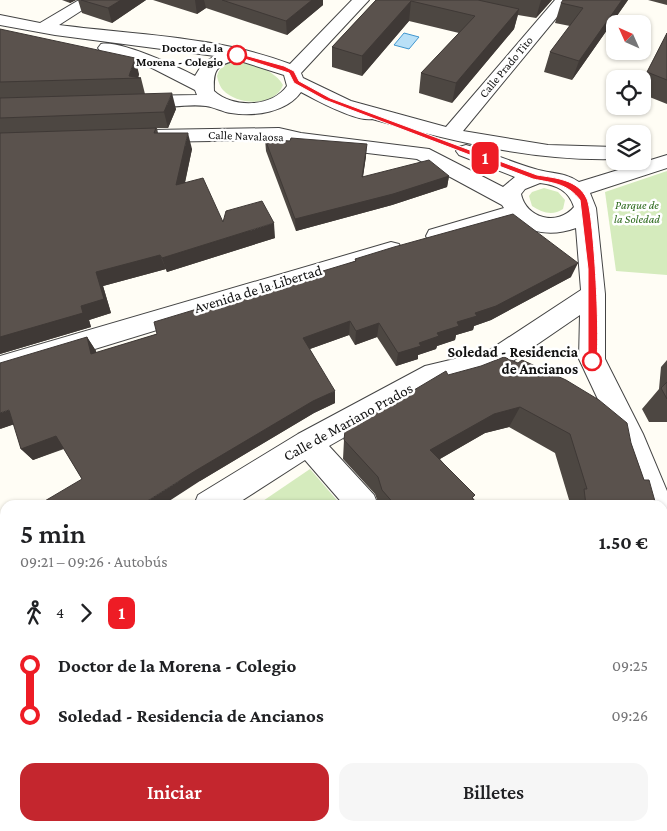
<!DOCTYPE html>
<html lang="es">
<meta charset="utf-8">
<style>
:root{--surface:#fff;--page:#f6f6f6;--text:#202124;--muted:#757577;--accent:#c4262e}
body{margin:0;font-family:"Crimson Pro",serif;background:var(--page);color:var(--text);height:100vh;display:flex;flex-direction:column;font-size:19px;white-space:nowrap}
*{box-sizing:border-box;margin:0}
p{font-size:16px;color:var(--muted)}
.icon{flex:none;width:28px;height:28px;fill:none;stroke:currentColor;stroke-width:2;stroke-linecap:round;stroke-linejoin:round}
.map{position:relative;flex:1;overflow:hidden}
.sheet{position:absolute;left:0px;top:500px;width:668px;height:331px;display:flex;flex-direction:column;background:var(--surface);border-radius:15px 15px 0 0;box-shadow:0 1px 4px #0004}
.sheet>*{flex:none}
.badge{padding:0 10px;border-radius:8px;font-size:18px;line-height:32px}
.needle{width:32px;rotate:315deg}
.buttons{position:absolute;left:606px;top:15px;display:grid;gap:10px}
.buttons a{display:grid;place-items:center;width:45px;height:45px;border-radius:10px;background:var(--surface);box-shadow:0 1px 4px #0004;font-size:25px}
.map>.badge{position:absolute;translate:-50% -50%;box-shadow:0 0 0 2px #fff}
.legs{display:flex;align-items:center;gap:8px;height:55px;padding:0 20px;font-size:16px}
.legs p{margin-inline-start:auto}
.summary{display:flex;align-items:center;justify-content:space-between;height:85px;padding:0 20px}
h1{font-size:28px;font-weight:600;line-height:38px}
.button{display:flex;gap:10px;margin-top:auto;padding:10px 20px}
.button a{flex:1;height:58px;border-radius:15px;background:var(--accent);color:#fff;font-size:20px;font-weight:600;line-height:58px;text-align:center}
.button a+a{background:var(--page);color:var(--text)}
ul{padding:0 20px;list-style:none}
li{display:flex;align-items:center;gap:18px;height:50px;font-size:19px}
li i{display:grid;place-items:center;width:8px;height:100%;margin:0 6px;background:currentColor}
li i::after{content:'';width:12px;height:12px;margin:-6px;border:4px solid;border-radius:50%;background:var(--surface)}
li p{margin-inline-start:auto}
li:first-child i{background:linear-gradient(#0000 50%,currentColor 0)}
li:last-child i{background:linear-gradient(currentColor 50%,#0000 0)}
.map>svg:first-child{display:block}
</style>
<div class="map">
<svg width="667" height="831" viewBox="0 0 667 831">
<rect width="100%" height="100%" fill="#fffdf5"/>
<g fill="#d5ebbd">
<path d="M237 61C253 64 275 70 283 85 275 107 238 106 223 90 220 87 218 81 217 76 220 65 227 64 237 61Z"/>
<path d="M667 171V275L616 271 605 192Z"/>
<path d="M544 188 558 192 565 200 563 209C553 216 542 213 532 206L529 196 532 192Z"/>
<path d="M310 469 341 505H257Z"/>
</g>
<path fill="#e6f2cf" d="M1 683 5 692V826H60L62 831H0Z"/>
<path fill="#b9e0f7" stroke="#3f96cf" d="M404 33 419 37 409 49 394 45Z"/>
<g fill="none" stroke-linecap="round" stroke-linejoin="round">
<g stroke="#444" stroke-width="2">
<g id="minor">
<path d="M79 0H98L59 25C135 35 217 36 290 64L352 0H369L301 73 303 78 351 101 446 127 555 0H571L463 131 548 145 615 147V159C530 161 452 141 372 119 356 122 316 100 301 92 287 112 255 117 231 113 223 112 214 107 206 106 181 103 154 112 129 106L127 102 129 98 136 96 197 95 195 90 152 68 101 52 98 48 101 44C120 40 176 66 195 76L203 63 215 56 55 35 0 25V15L40 23ZM237 60 284 75 287 86C271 108 232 108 214 91 213 70 216 65 237 60Z"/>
<path d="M279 128 301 133 429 149 503 187 515 177 459 155 456 151 459 147 466 145 473 147C494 154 514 163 535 169 551 174 565 172 579 182L667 155V168L590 193 596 208 605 294V359L643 434 667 491V516L662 517V505H643L619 444 579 359 580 315 504 367 440 383 329 446 374 495 378 505H344L305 460 235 505H194L198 495 298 434 425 366 488 351 581 290 576 228C554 236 533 234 513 221L437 244 429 242 426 236 429 230 504 208 502 205 417 159 301 145 279 140 152 142 145 140 142 136 145 132 152 130ZM540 183C557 185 569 191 574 207 557 227 526 218 521 194L525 189Z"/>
<path d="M391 242 399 244 402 250 399 256 0 378V356Z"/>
<path d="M5 620V655L0 657V622Z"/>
<path d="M667 789V831H647L645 826H662V791Z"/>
</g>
</g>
<use href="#minor" fill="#fff" fill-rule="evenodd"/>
</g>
<g fill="#4d4742">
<path d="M62 0H76L70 3Z"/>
<path d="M78 0H146L112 23 82 13Z"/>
<path d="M153 0H323V5L287 35 206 8 197 14Z"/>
<path d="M376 0H552L536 18 518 15 514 29 452 103 419 93 421 73 459 33 409 21 362 76 332 67V47Z"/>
<path d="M628 0 572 80 544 72 550 52 570 26 555 23 561 3Z"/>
<path d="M648 0H667V5Z"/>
<path d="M0 29 139 74 138 78H141L145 94 176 109 168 128H157L158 133 192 149 185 183 223 222 275 238 167 272 166 269 103 286 111 313 89 320 91 327 0 354Z"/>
<path d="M667 33V104L642 94V82Z"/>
<path d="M265 139 366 156 363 177 449 176 447 187 392 205 296 231 266 151Z"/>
<path d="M355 259 571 277 491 320 474 326 473 330 456 335 455 340 437 346 436 349 418 355V359L396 366 377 337 355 345 349 335 310 349 335 403 314 413 200 481 82 479 64 449 33 460 21 449 14 424 0 429 87 337 96 351V353L157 334 355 261Z"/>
<path d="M667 360V422H649L642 409 659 389 661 367Z"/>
<path d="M448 375 631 443 644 480 656 505H568L570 503 555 453 509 427 485 433 440 459 479 505H379L375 494 343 459 344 440Z"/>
<path d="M662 532 667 552V722H662Z"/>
<path d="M456 826H634L632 831H451Z"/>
</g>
<g fill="#3f3936">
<path d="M69 0H76L70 3Z"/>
<path d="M121 0H146L112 23 108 8Z"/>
<path d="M195 0H204L206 8 197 14Z"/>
<path d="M312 0H323V5L287 35 286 21Z"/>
<path d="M541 0H552L536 18Z"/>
<path d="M622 0H628L572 80 579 61Z"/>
<path d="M411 1 409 21 362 76V56Z"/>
<path d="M519 9 514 29 452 103 456 83Z"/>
<path d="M135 58 139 74 138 78 129 76Z"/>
<path d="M172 93 176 109 168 128 164 112Z"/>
<path d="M188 133 192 149 181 200 176 185Z"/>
<path d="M367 144 366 156 361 189 362 177Z"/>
<path d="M449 176 447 187 392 205 296 231 295 219Z"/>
<path d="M274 223 275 238 167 272 162 258Z"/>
<path d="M160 255 166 269 103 286 111 313 89 320 91 327 0 354V337L81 306 96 272Z"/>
<path d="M578 263 571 277 491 320 474 326 473 330 456 335 455 340 437 346 436 349 418 355V359L396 366 398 353 475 313Z"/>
<path d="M350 321 349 335 304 351 303 338Z"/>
<path d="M379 323 377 337 355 345 356 331Z"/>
<path d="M87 337 96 351 99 368 91 354Z"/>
<path d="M335 391V403L314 413 200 481 163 505H141L195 471 313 401Z"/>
<path d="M520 407 509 427 485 433 424 468 430 450 494 414Z"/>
<path d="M9 410 21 422 0 429V413Z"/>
<path d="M56 436 67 447 33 460 21 449Z"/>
<path d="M5 590V605L0 609V593Z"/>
</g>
<g fill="#5a524d" stroke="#3f3936">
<path d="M81 0H121L108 8Z"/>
<path d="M222 0H312L286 21Z"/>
<path d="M376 0H478L519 9 456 83 421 73 475 16 411 1 362 56 332 47Z"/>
<path d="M563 0H622L579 61 550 52 583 8 561 3Z"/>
<path d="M0 29 135 58 129 76 141 78 0 82Z"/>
<path d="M667 33V80L647 72Z"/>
<path d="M172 93 164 112 0 118V98Z"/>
<path d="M156 128 154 133H188L176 185 203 178 223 222 226 211 262 201 274 223 162 258 160 255 96 272 104 299 81 306 83 313 0 337V133Z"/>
<path d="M291 138 367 144 362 177 429 160 449 176 393 194 295 219 265 139 290 141Z"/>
<path d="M513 214 578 263 496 306 475 313 477 316 457 322 459 326 437 333 439 336 419 343 421 346 398 353 379 323 356 331 350 321 303 338 335 391 313 401 195 471 141 505H38L82 479 56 436 21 449 9 410 0 413V363L87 337 91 354 157 334 154 322 356 261 355 259 394 247Z"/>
<path d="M504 357 518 363 522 360 566 380 599 400 627 423 631 443 644 480H649L656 505H586L584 489H587L570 434 520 407 494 414 430 450 475 495 472 498 479 505H395L382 490 378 477 344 440 345 431 446 371 448 375 481 366Z"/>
<path d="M667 382V399L661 388Z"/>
<path d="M5 524V590L0 593V527Z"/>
<path d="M662 532 667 552V720L662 719Z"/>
<path d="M172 826H233L227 831H175Z"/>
<path d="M470 826H634L632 831H465Z"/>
</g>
<path fill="#ee1c25" stroke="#fff" d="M237 53 284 66 294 71 299 81 330 98 537 175C555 178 578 179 587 199 594 215 601 348 596 364H589L588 361V269L580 200C567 183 552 183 533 179L325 100 294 83 289 73 235 56Z"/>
<g fill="#fff" stroke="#ee1c25" stroke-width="2.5">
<circle cx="237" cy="55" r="9"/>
<circle cx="592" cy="361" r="9"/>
</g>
<g text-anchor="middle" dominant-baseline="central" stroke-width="5" stroke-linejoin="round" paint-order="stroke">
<g font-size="12" font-weight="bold" fill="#111" stroke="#fff" text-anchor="end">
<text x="223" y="48">Doctor de la<tspan x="223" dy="14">Morena - Colegio</tspan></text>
</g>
<g font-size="12" fill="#111" stroke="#fff">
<text transform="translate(506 67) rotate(-50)">Calle Prado Tito</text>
<text transform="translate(246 136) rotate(2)">Calle Navalaosa</text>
</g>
<g font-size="12" font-style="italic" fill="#2f6b1f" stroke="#fff">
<text x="637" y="205">Parque de<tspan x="637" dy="14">la Soledad</tspan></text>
</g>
<g font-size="15" fill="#111" stroke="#fff">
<text transform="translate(258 289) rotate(-17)">Avenida de la Libertad</text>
<text transform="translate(348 422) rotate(-29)">Calle de Mariano Prados</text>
</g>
<g font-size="15" font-weight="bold" fill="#111" stroke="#fff" text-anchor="end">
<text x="578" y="352">Soledad - Residencia<tspan x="578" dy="17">de Ancianos</tspan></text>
</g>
</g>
</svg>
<div class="buttons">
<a><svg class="needle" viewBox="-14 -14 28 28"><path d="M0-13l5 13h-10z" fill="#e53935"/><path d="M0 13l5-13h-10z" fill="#757577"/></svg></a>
<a><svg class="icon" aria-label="locate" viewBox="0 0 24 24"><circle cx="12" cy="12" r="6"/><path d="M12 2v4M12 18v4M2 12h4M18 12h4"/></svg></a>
<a><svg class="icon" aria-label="layers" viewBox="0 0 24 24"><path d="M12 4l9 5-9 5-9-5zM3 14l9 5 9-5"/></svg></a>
</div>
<b class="badge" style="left:485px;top:158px;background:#ee1c25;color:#fff">1</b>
<section class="sheet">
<div class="summary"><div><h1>5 min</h1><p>09:21 – 09:26 · Autobús</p></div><b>1.50 €</b></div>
<div class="legs"><svg class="icon" aria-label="walk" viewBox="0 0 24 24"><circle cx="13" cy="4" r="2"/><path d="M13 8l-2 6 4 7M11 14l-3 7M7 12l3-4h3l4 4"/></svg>4<svg class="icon" aria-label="forward" viewBox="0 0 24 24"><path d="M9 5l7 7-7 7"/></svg><b class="badge" style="background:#ee1c25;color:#fff">1</b></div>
<ul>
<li><i style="color:#ee1c25"></i><b>Doctor de la Morena - Colegio</b><p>09:25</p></li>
<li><i style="color:#ee1c25"></i><b>Soledad - Residencia de Ancianos</b><p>09:26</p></li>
</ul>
<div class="button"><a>Iniciar</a><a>Billetes</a></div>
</section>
</div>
